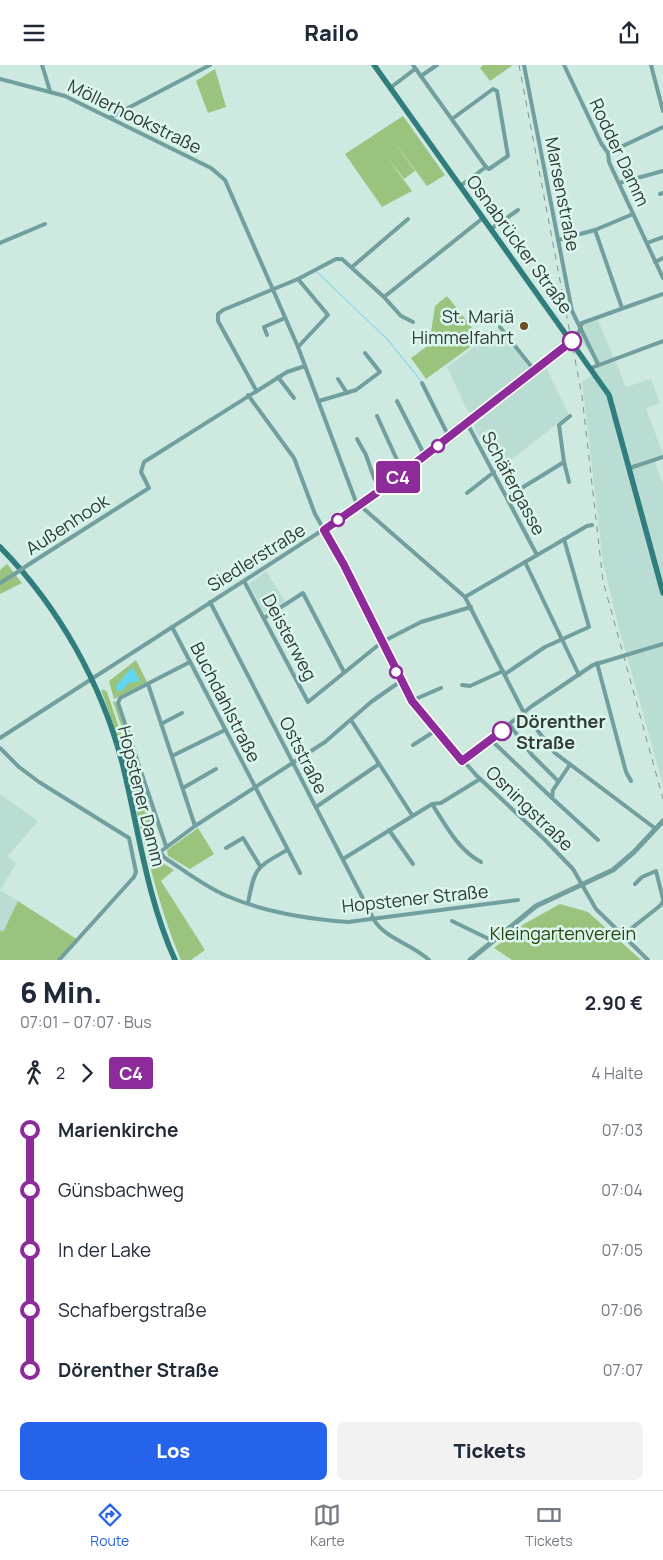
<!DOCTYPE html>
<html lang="de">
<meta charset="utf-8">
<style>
:root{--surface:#fff;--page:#f2f2f3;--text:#1f2937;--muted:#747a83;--line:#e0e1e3;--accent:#2563eb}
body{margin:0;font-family:Manrope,sans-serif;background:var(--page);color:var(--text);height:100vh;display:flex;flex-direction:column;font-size:19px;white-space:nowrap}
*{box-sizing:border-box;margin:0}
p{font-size:16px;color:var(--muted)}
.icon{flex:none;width:28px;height:28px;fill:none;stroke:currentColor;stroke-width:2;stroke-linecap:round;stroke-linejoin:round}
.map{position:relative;height:895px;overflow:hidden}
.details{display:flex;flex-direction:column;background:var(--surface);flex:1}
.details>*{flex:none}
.badge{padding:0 10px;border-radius:4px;font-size:18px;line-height:32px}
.map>.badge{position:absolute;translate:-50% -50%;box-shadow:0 0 0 2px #fff}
.legs{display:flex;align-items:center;gap:8px;height:55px;padding:0 20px;font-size:16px}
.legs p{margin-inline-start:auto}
.head{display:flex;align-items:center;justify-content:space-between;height:85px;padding:0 20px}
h1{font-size:28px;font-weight:800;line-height:38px}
.action{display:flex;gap:10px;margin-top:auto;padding:10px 20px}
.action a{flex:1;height:58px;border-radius:8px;background:var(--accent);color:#fff;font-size:20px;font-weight:800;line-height:58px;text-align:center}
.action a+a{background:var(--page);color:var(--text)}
ul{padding:0 20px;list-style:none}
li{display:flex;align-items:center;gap:18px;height:60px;font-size:19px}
li i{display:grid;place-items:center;width:8px;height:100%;margin:0 6px;background:currentColor}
li i::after{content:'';width:12px;height:12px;margin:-6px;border:4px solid;border-radius:50%;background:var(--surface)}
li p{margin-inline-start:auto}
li:first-child i{background:linear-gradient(#0000 50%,currentColor 0)}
li:last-child i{background:linear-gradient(currentColor 50%,#0000 0)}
header{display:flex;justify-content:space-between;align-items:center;height:65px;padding:0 20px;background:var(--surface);font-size:22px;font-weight:800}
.tab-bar{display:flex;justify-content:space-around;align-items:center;height:70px;border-top:1px solid var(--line);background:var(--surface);font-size:14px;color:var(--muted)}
.tab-bar a{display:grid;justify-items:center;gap:2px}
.tab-bar .active{color:var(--accent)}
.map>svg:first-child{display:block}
</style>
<header><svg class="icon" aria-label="menu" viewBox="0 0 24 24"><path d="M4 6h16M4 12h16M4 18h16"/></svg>Railo<svg class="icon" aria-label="share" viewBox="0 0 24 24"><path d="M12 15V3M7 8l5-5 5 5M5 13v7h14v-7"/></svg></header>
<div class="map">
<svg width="663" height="895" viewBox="0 0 663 895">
<rect width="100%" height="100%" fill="#cee9e0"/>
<g fill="#baddd3">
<path d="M598 255 626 322 651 314 660 338 646 343 663 389 655 398 663 419V720L617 556 603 497 582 316 591 312 595 295 579 273 585 259Z"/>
<path d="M495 266 498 269 504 270 529 303 472 350 466 343 447 302Z"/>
<path d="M546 302 568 348 567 351 497 406 474 362 475 358Z"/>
<path d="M266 506 285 536 266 548 263 546 249 519Z"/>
<path d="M0 729 38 756 8 791 16 799 0 825 18 836 3 867 0 865Z"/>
</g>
<g fill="#9ac47e">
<path d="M483 0H513L490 16 480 3Z"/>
<path d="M215 4 226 42 208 48 196 16Z"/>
<path d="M403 51 445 110 427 121 392 74 415 106 404 114 386 91 412 126 382 142 345 89Z"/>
<path d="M447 231 481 274 426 314 411 293 429 280 435 241Z"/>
<path d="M7 499 22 518 0 529V505Z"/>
<path d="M136 595 147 617 114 634 109 616Z"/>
<path d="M101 625H105L107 627 159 782 148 789 174 805 161 816 205 885 191 895H181C144 808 135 713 101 625Z"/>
<path d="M115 636 163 779 113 637Z"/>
<path d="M198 763 214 789 190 804 168 791 167 785Z"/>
<path d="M18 836 78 875 59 895H0V865L3 867Z"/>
<path d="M560 839 588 847 641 895H512L494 883 524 859Z"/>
</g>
<path fill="#61d6f1" d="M132 602 140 616 129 618 121 626H117L116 621Z"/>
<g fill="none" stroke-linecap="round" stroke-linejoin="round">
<path stroke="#61d6f1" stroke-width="1" d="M317 207 388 275 421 316"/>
<g stroke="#709f9e" stroke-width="4">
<path d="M42 0 50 26"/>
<path d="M413 0 486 102"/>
<path d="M524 0 572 246 598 299"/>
<path d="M564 0 601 78 608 88 609 97 663 213"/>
<path d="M651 0 663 46"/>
<path d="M421 11 437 0"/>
<path d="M0 14 65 31 211 103 225 115 298 282 356 437 465 532 524 648 555 688 656 764"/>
<path d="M390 23 415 4"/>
<path d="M111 52 210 0"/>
<path d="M452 54 493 24 497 26 508 91 489 104 486 102 460 121"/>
<path d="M608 88 663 62"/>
<path d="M619 118 663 106"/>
<path d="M660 129 663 128"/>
<path d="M491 164 518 145"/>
<path d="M595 165 622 243"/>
<path d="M558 175 595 165 633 149"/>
<path d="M0 178 45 159"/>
<path d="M647 178 663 172"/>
<path d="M655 197 663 193"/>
<path d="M352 202 408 154"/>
<path d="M384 232 401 251 413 257"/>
<path d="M500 262 534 305"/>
<path d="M267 270 264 262 285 253"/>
<path d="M298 282 328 250 298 214"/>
<path d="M591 303 663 276"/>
<path d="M278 312 294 333"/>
<path d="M338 314 347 328"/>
<path d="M422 318 449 372"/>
<path d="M256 325 218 256V249L223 245 298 214 336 194H342L384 232 483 153"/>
<path d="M248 330 294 393 315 449 344 500 411 636 476 710 545 775 573 804 596 844 648 895"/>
<path d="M319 336 356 325 380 307 365 288"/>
<path d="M397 336 425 391"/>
<path d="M377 351 403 408"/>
<path d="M467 358 537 490"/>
<path d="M357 374 366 390 374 413 382 424"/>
<path d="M564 397 569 417"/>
<path d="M630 403 663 392"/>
<path d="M467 428 494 407"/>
<path d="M507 432 564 397 559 360 570 351"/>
<path d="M525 497 579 610"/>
<path d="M31 498 149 423 141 407 144 397 287 307 305 301"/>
<path d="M244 516 308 637 382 577 421 557 471 542"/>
<path d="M0 518 10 512"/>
<path d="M465 532 587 461 592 460"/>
<path d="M210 537 374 855C387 875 411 878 429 895"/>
<path d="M264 553 303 528 344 607"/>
<path d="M172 562 300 808"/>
<path d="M597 598 626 707 631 716"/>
<path d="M505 609 545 582 589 562 564 474"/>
<path d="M401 616 371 637 325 677 195 761 160 787 165 793C185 806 205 822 227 831 264 847 308 854 348 857L518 835"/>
<path d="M148 619 195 761"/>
<path d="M462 620 470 621 503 606"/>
<path d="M411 636 441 623"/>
<path d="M351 655 412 750"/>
<path d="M161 659 182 648"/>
<path d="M510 660 532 690 558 716"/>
<path d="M0 673 360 441 572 276 579 267 582 258 663 229"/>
<path d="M491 675 552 733"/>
<path d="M413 680 435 666"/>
<path d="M0 683 19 702 39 717 129 773 136 807 134 812 59 895"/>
<path d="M172 691 225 665"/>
<path d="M462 696 532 641 593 600 663 579"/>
<path d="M569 701 553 725 552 733 598 775"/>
<path d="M183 723 216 704"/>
<path d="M432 739C445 759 458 785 481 797"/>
<path d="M316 742 379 699"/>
<path d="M389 765 413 799"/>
<path d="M166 781 118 638 120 633 190 597"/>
<path d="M226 783 243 773 260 801"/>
<path d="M343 794 432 739 441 738 480 714"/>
<path d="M635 819 642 812 656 806 663 834"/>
<path d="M248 838C255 801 256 803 287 785"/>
<path d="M452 856 493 876"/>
<path d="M623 870 661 840 663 836"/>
</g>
<path stroke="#709f9e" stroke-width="5" d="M470 895 536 841 613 805 634 787 663 756"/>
<g stroke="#2f7d7d" stroke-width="5.5">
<path d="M374 0 609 330 663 528"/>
<path d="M0 482C59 542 102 619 123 701 139 767 147 833 175 895"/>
</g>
<path stroke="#80938d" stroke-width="1" stroke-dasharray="6 6" stroke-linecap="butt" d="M519 0 582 331 603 516 663 734"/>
<path stroke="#709f9e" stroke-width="4" d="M10 512 31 498"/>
</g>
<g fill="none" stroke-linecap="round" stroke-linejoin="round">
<g stroke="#fff" stroke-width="11">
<path id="line-1" d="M502 666 462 696 412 636 344 500 324 465 382 424 572 276"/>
</g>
<use href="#line-1" stroke="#8c2b99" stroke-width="8"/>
</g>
<circle fill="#6e4e24" stroke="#dbf6ed" stroke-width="2" cx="524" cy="261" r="5"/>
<g fill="#fff" stroke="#8c2b99" stroke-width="2.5">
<circle cx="572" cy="276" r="9"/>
<circle cx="438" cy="381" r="6"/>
<circle cx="338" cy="455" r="6"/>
<circle cx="396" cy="607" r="6"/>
<circle cx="502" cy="666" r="9"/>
</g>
<g text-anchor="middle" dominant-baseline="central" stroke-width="5" stroke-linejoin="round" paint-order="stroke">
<g font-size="18" fill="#313b38" stroke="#dbf6ed">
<text transform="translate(135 51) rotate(26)">Möllerhookstraße</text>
<text transform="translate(620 87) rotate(65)">Rodder Damm</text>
<text transform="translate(563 129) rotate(79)">Marsenstraße</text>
<text transform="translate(520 179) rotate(54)">Osnabrücker Straße</text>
<text transform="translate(514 418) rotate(62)">Schäfergasse</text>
<text transform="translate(67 459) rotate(-33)">Außenhook</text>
<text transform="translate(256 492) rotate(-32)">Siedlerstraße</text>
<text transform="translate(290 572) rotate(62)">Deisterweg</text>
<text transform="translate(226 637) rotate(63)">Buchdahlstraße</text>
<text transform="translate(304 690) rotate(63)">Oststraße</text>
<text transform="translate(142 731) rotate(76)">Hopstener Damm</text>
<text transform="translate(530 743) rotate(44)">Osningstraße</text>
<text transform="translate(415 833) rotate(-6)">Hopstener Straße</text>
</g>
<g font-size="18" fill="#313b38" stroke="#dbf6ed" text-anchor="end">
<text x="514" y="251">St. Mariä<tspan x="514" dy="21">Himmelfahrt</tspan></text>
</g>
<g font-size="18" font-weight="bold" fill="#313b38" stroke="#dbf6ed" text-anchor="start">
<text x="516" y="656">Dörenther<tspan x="516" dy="21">Straße</tspan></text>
</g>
<g font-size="18" fill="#294511" stroke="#dbf6ed">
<text x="563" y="868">Kleingartenverein</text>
</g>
</g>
</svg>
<b class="badge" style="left:398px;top:412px;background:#8c2b99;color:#fff">C4</b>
</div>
<section class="details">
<div class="head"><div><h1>6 Min.</h1><p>07:01 – 07:07 · Bus</p></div><b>2.90 €</b></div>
<div class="legs"><svg class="icon" aria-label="walk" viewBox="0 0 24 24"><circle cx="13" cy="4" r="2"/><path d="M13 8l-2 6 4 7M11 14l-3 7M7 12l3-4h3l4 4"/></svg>2<svg class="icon" aria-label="forward" viewBox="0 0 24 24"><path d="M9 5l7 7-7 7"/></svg><b class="badge" style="background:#8c2b99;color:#fff">C4</b><p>4 Halte</p></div>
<ul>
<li><i style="color:#8c2b99"></i><b>Marienkirche</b><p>07:03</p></li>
<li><i style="color:#8c2b99"></i><span>Günsbachweg</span><p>07:04</p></li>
<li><i style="color:#8c2b99"></i><span>In der Lake</span><p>07:05</p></li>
<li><i style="color:#8c2b99"></i><span>Schafbergstraße</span><p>07:06</p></li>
<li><i style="color:#8c2b99"></i><b>Dörenther Straße</b><p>07:07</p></li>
</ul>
<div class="action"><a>Los</a><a>Tickets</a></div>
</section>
<nav class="tab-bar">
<a class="active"><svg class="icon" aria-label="directions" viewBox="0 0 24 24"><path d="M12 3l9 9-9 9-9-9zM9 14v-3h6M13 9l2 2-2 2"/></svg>Route</a>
<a><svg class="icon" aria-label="map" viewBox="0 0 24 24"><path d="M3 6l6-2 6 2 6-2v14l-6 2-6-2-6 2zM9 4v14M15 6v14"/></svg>Karte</a>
<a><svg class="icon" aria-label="tickets" viewBox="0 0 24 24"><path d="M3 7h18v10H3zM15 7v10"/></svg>Tickets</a>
</nav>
